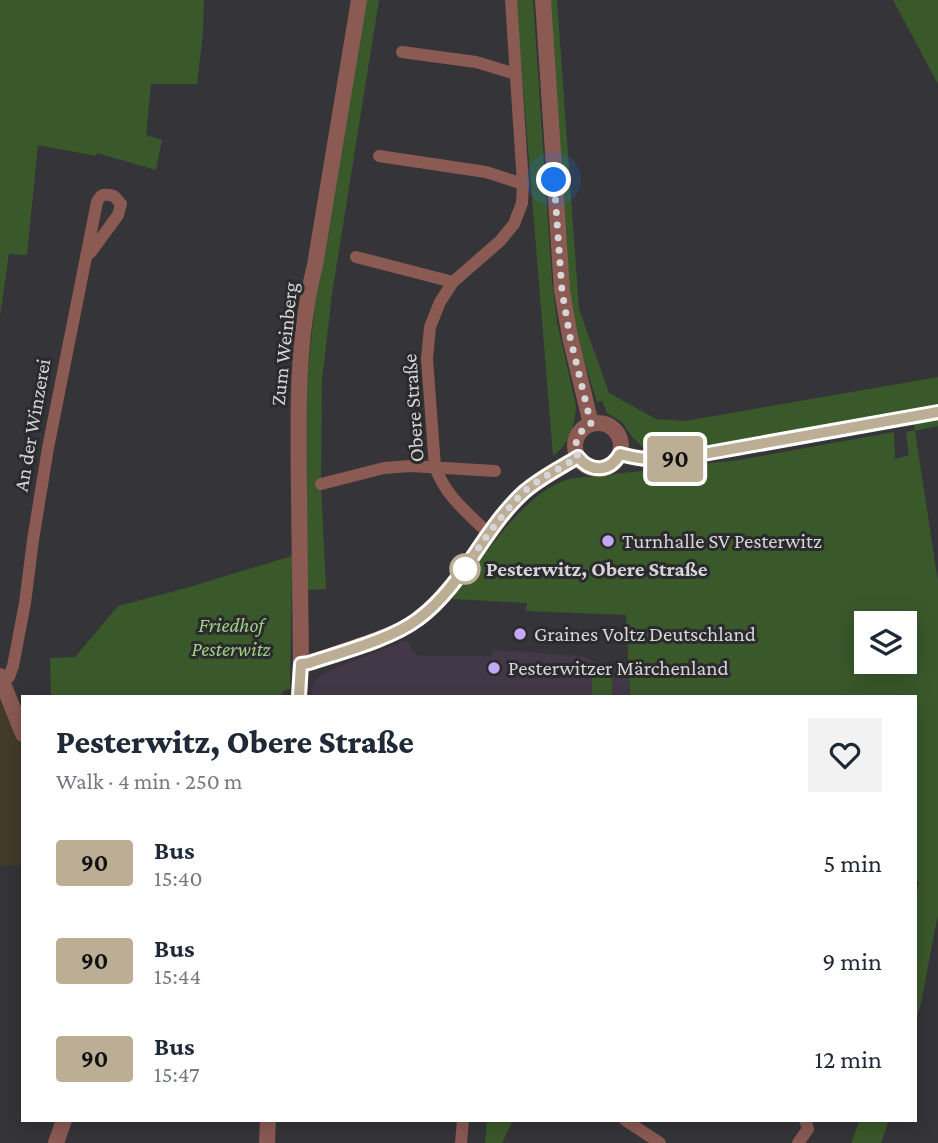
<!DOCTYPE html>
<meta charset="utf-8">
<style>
:root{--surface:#fff;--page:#f2f2f3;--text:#1f2937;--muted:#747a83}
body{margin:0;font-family:"Crimson Pro",serif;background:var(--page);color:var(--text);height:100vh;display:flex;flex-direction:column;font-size:26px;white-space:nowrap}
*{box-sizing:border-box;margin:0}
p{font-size:23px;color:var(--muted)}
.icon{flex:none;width:38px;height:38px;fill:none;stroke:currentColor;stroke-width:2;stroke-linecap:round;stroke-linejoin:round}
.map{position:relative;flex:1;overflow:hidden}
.details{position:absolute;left:21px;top:695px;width:896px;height:427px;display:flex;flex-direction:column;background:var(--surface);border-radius:0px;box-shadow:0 4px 18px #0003}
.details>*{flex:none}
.badge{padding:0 14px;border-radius:5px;font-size:24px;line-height:46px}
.fabs{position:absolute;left:854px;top:611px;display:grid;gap:14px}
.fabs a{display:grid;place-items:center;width:63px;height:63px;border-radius:0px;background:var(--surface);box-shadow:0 4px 18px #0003;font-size:35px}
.you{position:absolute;width:35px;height:35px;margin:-18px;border:5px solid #fff;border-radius:50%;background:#1a73e8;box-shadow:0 0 0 10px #1a73e833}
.map>.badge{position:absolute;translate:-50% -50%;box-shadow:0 0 0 4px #fff}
.round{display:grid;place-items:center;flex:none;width:74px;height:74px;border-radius:0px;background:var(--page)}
.overview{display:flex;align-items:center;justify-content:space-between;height:119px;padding:0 35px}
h1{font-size:33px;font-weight:800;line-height:52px}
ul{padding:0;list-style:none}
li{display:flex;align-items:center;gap:21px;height:98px;padding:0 35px}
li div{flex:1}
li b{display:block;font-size:26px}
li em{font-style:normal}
li .badge{min-width:77px;font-weight:700;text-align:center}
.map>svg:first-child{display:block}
</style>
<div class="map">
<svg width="938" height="1143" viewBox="0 0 938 1143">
<rect width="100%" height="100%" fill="#353438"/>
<path fill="#433b2a" d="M0 694 13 723 23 753V865L0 866Z"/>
<path fill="#423847" d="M407 640 413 651 418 655 424 656H492L493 650 582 656 597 663 628 664 629 696H311L313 684 319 676 337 667Z"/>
<g fill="#3a592b" fill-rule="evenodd">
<path d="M0 0H204L203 32 197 84H151L146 135 162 140 156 170 97 153 96 156 38 145 27 255 9 254 0 316Z"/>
<path d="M365 0H379L332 294 322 380 321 486 326 589 306 590 305 399 317 284Z"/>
<path d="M516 0H533L552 280 557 322 576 406C575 426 569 444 553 456Z"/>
<path d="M550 0H557L579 309 609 393 656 419 685 421 938 377V404L741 442 679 452 650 454 632 437 622 422 607 413 602 401 597 402 576 335 569 288Z"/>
<path d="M893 0H938V84Z"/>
<path d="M938 416V426L915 431 938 582V914L921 1003 915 1023V904L919 882 915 881V696H630L626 615 526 611 527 603 452 599C480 562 521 495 566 480 582 475 599 479 614 474L739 460 894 432 895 459 909 455 906 432 915 430 913 421ZM866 623H905V662H866Z"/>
<path d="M292 556 290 689 283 691 282 696H51L50 658 75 657 118 606 186 588Z"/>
<rect x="592" y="674" width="20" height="22"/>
<path d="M487 1120H513L502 1143H485Z"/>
<path d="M860 1120H889L881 1143H851Z"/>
</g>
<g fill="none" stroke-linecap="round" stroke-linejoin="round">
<g stroke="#8a5a53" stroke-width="12">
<path d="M402 52 476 62 516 74"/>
<path d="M379 156 486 172 523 184"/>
<path d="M356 257 453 282"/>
<path d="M620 454C643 460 657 461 681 458L938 412"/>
<path d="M321 484 384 468 410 466 495 471"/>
<path d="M489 534C466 511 447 498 435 467L427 359 430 327 440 302 453 282 500 241 514 224 522 203 523 184 511 0"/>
<path d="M3 681 9 677 13 666 25 603 33 540 48 448 97 202C101 193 105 194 114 196L121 204 118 215 91 252 86 256"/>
<path d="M625 1120 660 1143"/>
<path d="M461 1143 463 1120"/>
<path d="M798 1143 808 1129 805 1120"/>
</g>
<g stroke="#8a5a53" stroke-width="16">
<path d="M543 0 562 291 570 337 591 424"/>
<circle cx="598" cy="446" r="23"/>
<path d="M301 664C317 662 332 655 347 650 376 640 406 632 429 610 466 576 487 527 524 492 539 478 560 468 578 457"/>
<path d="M0 676 23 734"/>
<path d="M299 696 301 664C300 608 300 551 299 494 298 417 296 340 315 265L359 0"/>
<path d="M56 1143 64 1120"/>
<path d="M267 1143 268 1120"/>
</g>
</g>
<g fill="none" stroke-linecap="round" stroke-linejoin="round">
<g stroke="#fff" stroke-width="16">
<path id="line" d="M299 696 301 664 309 663C342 652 392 639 418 619 463 586 483 529 524 492 540 478 560 468 578 457 591 473 610 472 620 454 643 460 657 461 681 458L938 412"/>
</g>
<use href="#line" stroke="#bcae94" stroke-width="10"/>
<path stroke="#d6d5d7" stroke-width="7" stroke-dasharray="0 12.6" d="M465 569C477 548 507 507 526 490 542 477 561 468 578 457 573 443 577 432 591 424L570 337 562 291 554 180"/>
</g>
<g fill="#c1a8f3" stroke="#2b2a2d" stroke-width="2.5">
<circle cx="608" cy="541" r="7"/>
<circle cx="520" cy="634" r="7"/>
<circle cx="494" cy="668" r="7"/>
</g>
<circle fill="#fff" stroke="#bcae94" stroke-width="3.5" cx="465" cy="569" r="14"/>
<g text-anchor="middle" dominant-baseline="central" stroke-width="6" stroke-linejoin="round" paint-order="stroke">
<g font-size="21" fill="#d6d5d7" stroke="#2b2a2d">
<text transform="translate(284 344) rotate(-84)">Zum Weinberg</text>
<text transform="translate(413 408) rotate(-94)">Obere Straße</text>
<text transform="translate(32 425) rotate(-80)">An der Winzerei</text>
</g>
<g font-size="21" fill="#d6d5d7" stroke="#2b2a2d" text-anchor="start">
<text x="622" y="541">Turnhalle SV Pesterwitz</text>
<text x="534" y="634">Graines Voltz Deutschland</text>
<text x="508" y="668">Pesterwitzer Märchenland</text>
</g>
<g font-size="21" font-weight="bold" fill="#d6d5d7" stroke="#2b2a2d" text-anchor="start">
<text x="486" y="569">Pesterwitz, Obere Straße</text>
</g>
<g font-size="21" font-style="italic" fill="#9dd085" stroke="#2b2a2d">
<text x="231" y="625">Friedhof<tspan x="231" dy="24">Pesterwitz</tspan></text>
</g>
</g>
</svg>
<div class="fabs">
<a><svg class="icon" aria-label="layers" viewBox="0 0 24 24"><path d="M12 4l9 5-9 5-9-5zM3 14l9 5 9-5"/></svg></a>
</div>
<div class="you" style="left:554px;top:180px"></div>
<b class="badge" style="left:675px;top:459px;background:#bcae94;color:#111">90</b>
<section class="details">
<div class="overview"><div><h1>Pesterwitz, Obere Straße</h1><p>Walk · 4 min · 250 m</p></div><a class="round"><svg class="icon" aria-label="heart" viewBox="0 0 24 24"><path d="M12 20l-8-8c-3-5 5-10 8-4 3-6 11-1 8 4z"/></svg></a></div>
<ul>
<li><span class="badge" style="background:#bcae94;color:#111">90</span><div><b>Bus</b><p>15:40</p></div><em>5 min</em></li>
<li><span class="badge" style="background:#bcae94;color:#111">90</span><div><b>Bus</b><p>15:44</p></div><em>9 min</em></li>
<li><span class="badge" style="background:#bcae94;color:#111">90</span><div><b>Bus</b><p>15:47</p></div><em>12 min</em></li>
</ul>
</section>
</div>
